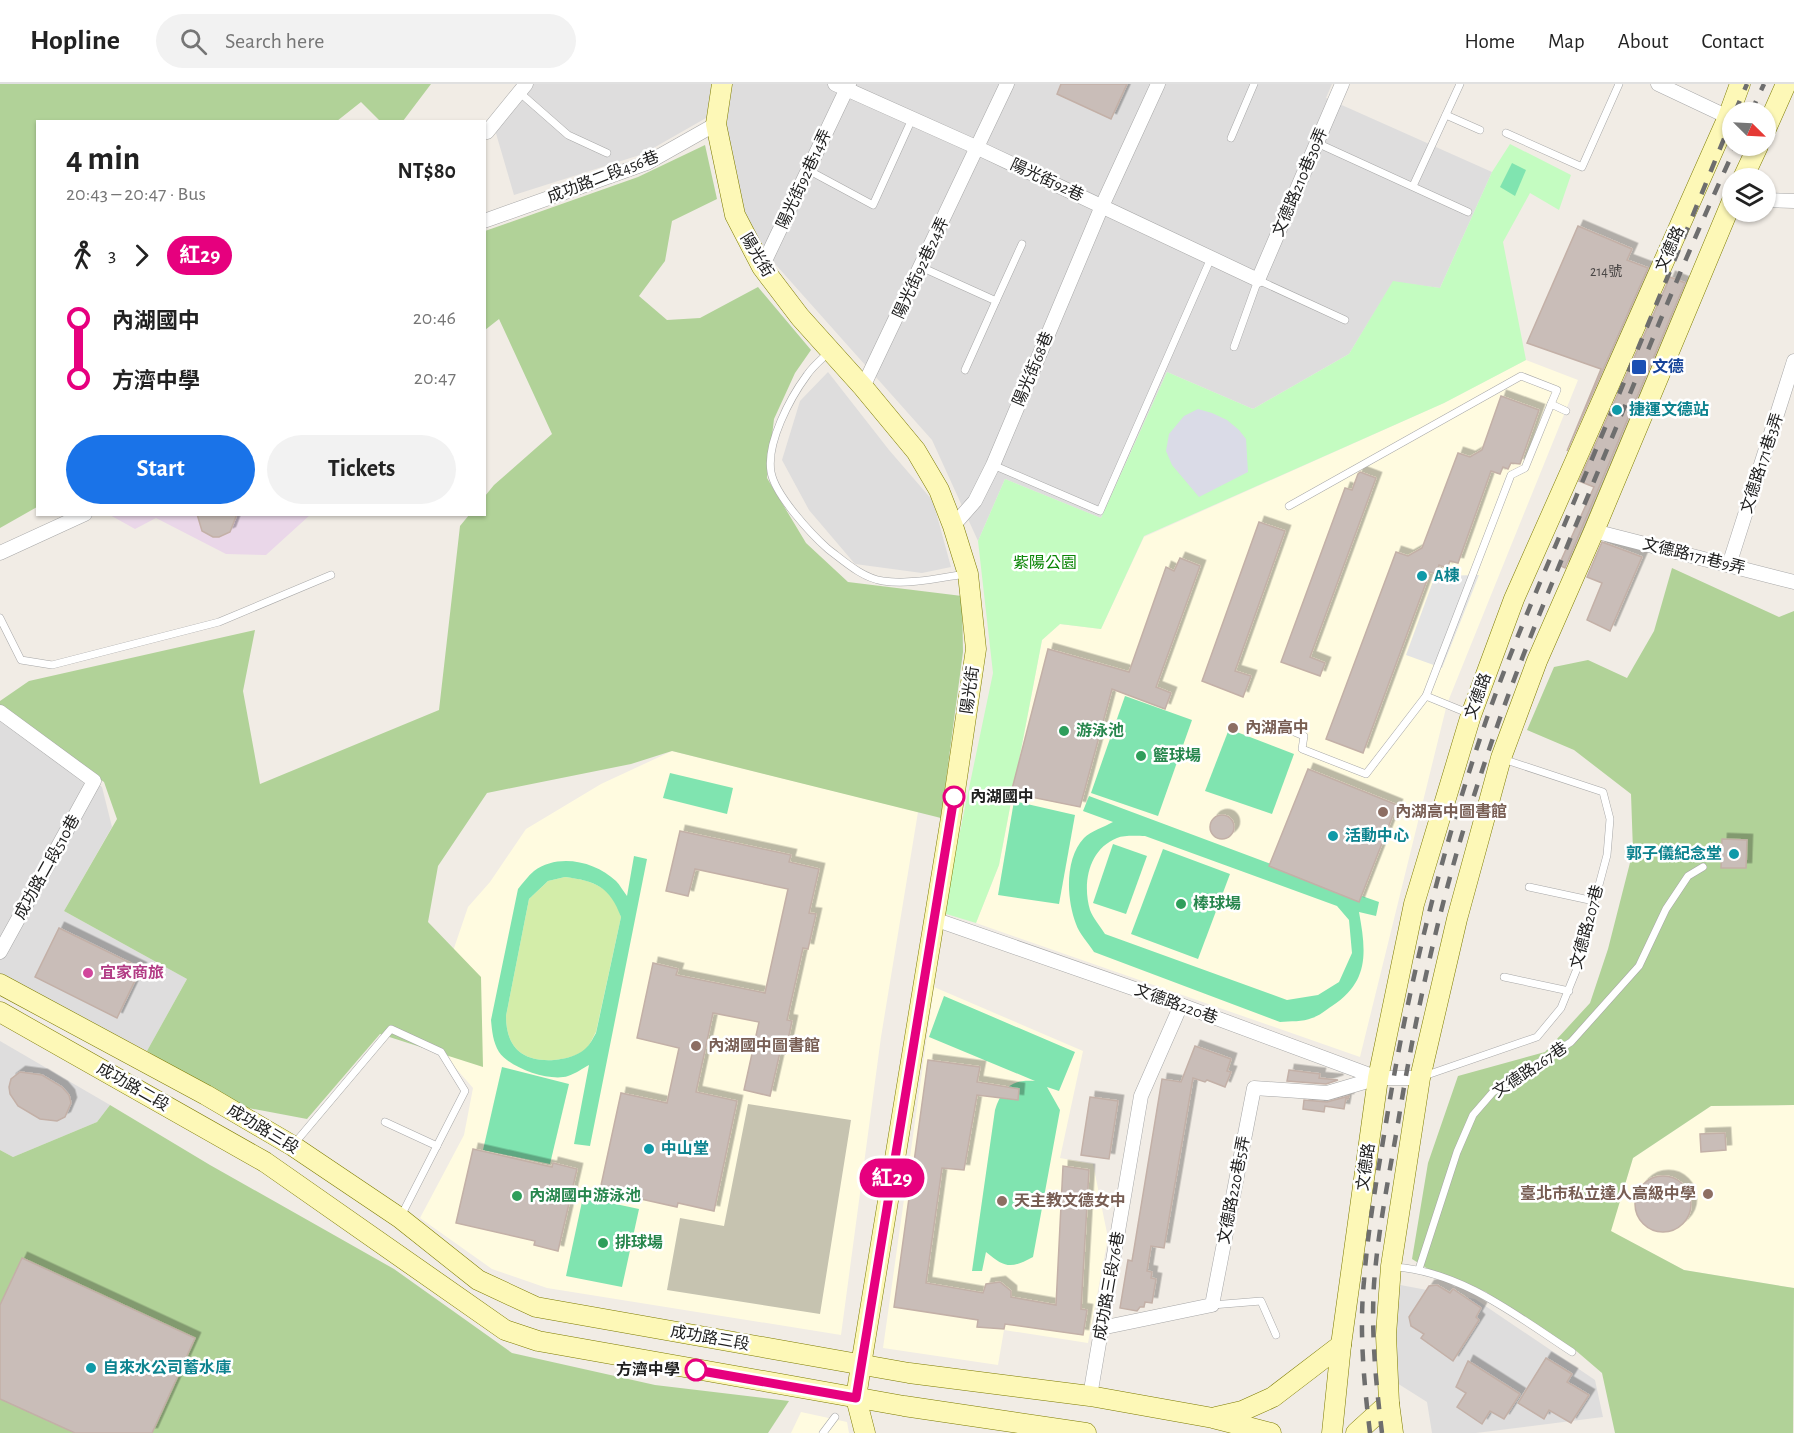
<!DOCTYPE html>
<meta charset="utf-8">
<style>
:root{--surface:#fff;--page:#f2f2f2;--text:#222;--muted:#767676;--line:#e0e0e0;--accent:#1a73e8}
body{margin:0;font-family:"Alegreya Sans","Noto Sans TC",sans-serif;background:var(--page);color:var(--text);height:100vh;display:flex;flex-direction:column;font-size:22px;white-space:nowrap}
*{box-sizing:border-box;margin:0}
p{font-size:20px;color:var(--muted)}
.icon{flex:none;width:33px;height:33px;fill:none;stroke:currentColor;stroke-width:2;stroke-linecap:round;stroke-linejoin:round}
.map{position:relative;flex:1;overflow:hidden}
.details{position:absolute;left:36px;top:36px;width:450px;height:396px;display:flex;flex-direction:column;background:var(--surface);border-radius:0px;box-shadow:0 2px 4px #0004}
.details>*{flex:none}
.badge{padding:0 12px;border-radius:20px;font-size:21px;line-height:39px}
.needle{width:39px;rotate:114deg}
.controls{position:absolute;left:1722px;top:18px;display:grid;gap:12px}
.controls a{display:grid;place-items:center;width:54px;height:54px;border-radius:50%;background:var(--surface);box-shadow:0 2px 4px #0004;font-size:30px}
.map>.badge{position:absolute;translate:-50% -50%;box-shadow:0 0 0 3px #fff}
.legs{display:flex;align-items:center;gap:9px;height:66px;padding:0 30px;font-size:20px}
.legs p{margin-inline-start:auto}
.headline{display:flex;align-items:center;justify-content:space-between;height:102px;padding:0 30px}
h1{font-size:33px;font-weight:700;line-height:45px}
.button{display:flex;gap:12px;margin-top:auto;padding:12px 30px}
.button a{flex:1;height:69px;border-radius:36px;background:var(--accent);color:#fff;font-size:24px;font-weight:700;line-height:69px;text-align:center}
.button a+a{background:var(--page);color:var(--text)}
ul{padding:0 30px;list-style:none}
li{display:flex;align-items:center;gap:21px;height:60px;font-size:22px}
li i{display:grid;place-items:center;width:9px;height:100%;margin:0 8px;background:currentColor}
li i::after{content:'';width:15px;height:15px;margin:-8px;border:4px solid;border-radius:50%;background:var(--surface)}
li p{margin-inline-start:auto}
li:first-child i{background:linear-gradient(#0000 50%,currentColor 0)}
li:last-child i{background:linear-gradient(currentColor 50%,#0000 0)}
header{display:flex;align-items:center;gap:36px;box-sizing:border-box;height:84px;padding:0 30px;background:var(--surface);border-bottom:2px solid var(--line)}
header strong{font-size:28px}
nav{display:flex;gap:33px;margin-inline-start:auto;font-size:21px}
.search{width:420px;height:54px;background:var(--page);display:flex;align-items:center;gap:15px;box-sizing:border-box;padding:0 21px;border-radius:33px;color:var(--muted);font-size:22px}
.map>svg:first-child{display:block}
</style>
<header>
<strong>Hopline</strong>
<div class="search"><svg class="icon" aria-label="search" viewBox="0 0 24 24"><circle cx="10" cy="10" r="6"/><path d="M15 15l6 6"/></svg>Search here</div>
<nav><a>Home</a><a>Map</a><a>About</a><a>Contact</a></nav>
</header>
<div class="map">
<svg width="1794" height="1349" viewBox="0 0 1794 1349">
<defs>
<filter id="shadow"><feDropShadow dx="5.5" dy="-5.5" stdDeviation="0" flood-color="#0004"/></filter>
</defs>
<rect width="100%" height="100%" fill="#f1ece5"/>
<g fill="#dedddd">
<path d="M532 0H1332L1326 14 1492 88 1440 204 1393 198 1349 270 1253 325 1167 288 1101 434 1005 395 978 457 932 356 776 181 742 128 724 37 706 34 643 70 514 111 495 46Z"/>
<path d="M828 288 889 366 933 417 951 483 922 489 855 480 809 426 782 376 800 317Z"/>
<path d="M0 632 102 703 112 743 64 827 187 895 147 967 0 891Z"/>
<path d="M0 957 110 1021 97 1038 13 1073 0 1066Z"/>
<path d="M1395 1200 1475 1215 1595 1296 1603 1333 1476 1349H1432L1427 1318 1389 1294Z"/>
</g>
<path fill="#ead7e9" d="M110 431H310L266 471 226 470 156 434 135 445Z"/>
<g fill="#fffbe0">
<path d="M1526 276 1578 296 1447 620 1360 973 976 839 999 781 1042 556 1060 540 1101 545 1144 453 1444 319Z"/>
<path d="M672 667 918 728 881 953 841 1251 547 1204 492 1185 420 1134 464 1051 473 1004 418 941 452 870 468 823 490 798 526 745 601 700Z"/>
<path d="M934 903 1083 967 1060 1074 1093 1080 1108 1154 1088 1259 1004 1246 998 1281 883 1264Z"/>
<path d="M1794 1021V1204L1684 1186 1610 1147 1633 1074 1711 1022Z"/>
<path d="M801 1328 847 1338 849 1349H791Z"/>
</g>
<path fill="#c6c3b0" d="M748 1020 851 1036 820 1230 667 1206 680 1134 724 1142Z"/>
<path fill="#d3eda9" d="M565 793C582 795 602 799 614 815 617 819 619 827 621 833L596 948C593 953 590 961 586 965 578 972 565 975 554 976 523 978 506 964 506 932L529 815 548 797Z"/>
<g fill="#b1d298">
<path d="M0 0H431L403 37H380L361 18 337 37 38 38 37 423 0 444Z"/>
<path d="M705 61 717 115 672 137 665 177 639 212 667 236 700 234 758 203 811 266 795 289 774 335 767 394 806 459 848 498 962 512 963 568 941 734 672 667 631 680 487 709 438 782 428 838 481 893 483 983 380 950 307 1035 232 1021 147 967 187 895 64 827 117 735 104 698 0 622V617L29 597 255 546 243 607 260 700 439 626 460 442 469 431 484 430 485 412 494 401 552 350 499 235 485 246V147L638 93Z"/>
<path d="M1672 484 1779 533 1794 527V1021L1711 1022 1633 1074 1611 1147 1684 1186 1794 1204 1793 1349H1615L1602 1289 1574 1265 1513 1229 1486 1208 1428 1185 1412 1175 1428 1079 1458 992 1545 968 1590 919 1608 865 1633 767 1631 710 1574 666 1527 646 1554 583 1588 576 1627 594 1654 547Z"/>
<path d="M110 1021 210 1081 394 1185 512 1269 655 1301 789 1317 768 1349H0V1066L13 1073 97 1038Z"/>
</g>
<path fill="#c4fcc1" d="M1510 60 1571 91 1559 126 1530 109 1503 158 1526 276 1444 319 1144 452 1101 545 1060 540 1042 556 999 781 976 839 943 829 993 589 978 457 1005 395 1101 434 1167 288 1253 325 1349 270 1393 197 1440 204 1492 88Z"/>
<g fill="#80e4b0" fill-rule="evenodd">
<path d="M1512 79 1526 86 1515 112 1500 103Z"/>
<path d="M1125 612 1192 636 1158 732 1091 709Z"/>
<path d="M1229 645 1294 670 1272 730 1205 707Z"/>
<path d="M670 689 733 704 727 730 663 714Z"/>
<path d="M1089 712 1271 780 1379 818 1376 832 1359 828C1366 867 1370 897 1332 922 1326 926 1319 932 1312 934 1303 938 1290 937 1280 938L1094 868C1088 859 1079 849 1076 840 1066 814 1065 774 1084 754 1091 747 1104 743 1113 738L1083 727ZM1145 752 1337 822 1349 836 1352 869 1339 898 1318 911 1287 916 1105 850C1100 842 1093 834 1090 826 1082 799 1089 765 1117 754 1124 751 1137 752 1145 752Z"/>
<path d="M1014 717 1075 731 1059 820 998 811Z"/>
<path d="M1113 760 1147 772 1126 830 1093 819Z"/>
<path d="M1163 765 1230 790 1198 875 1131 850Z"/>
<path d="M634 772 647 775 590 1062 574 1060 589 981C583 984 575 990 568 992 550 998 510 984 499 968 493 958 492 947 491 936L518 805C523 799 528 792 534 787 558 769 595 777 616 797 620 801 623 807 627 812ZM565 793C596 797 610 803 621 833L596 949C593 954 590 961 585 965 577 972 565 975 554 976 523 978 506 964 506 932L529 815 548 797Z"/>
<path d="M944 912 1075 968 1059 1007 1047 1003 1060 1026 1033 1173C1011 1185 1005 1184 986 1168L982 1187H972L995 1026C1002 1004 1012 995 1035 997L929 953Z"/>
<path d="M502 983 569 1000 550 1080 483 1066Z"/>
<path d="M583 1113 639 1125 622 1203 566 1192Z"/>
</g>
<path fill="#e4e4e4" d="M1479 491 1442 584 1406 571 1435 492Z"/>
<path fill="#dadbe7" d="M1198 325 1212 329 1227 336 1239 346 1246 355 1248 388 1199 413 1172 381 1166 367 1169 350 1184 332Z"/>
<g fill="#c9bdb8" stroke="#c3b0a7" stroke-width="1.5" filter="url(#shadow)">
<path d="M1061 0H1127L1111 35 1057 10Z"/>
<path d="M1578 142 1632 165 1627 176 1648 184 1567 367 1601 285 1527 259Z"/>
<path d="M1670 193 1685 199 1565 484 1559 481 1594 403 1579 397Z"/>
<path d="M1501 312 1539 326 1520 380 1511 379 1508 385 1503 383 1500 390 1491 387 1458 479 1450 477 1447 484 1439 481 1436 490 1430 488 1363 669 1326 655 1396 468 1408 472 1422 464 1458 369 1470 373 1482 366Z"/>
<path d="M1360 388 1376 394 1310 573 1325 579 1320 592 1281 578 1345 404 1352 406 1358 390Z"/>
<path d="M197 430H237L230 448 219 453H213L202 447Z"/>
<path d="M1259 438 1285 447 1235 587 1251 592 1243 613 1202 597Z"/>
<path d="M1602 458 1642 473 1610 547 1587 536 1602 499 1587 493Z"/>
<path d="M1180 474 1200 482 1156 603 1171 609 1165 625 1112 605 1080 723 1011 709 1048 565 1129 588 1166 483 1174 487Z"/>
<path d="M1308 685 1397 721 1359 818 1269 782Z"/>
<circle cx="1222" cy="743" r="12"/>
<path d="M680 747 791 771 789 778 819 785 809 829 816 830 808 865 803 864 787 936 792 937 785 970 780 968 770 1012 744 1006 759 938 713 929 696 1008 737 1017 714 1127 678 1119 677 1123 600 1106 621 1009 667 1019 679 964 637 954 653 879 678 885 676 891 765 909 788 805 695 785 688 812 666 807Z"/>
<path d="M1722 755 1747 756 1746 784H1721Z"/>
<path d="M59 844 141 884 117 934 35 893Z"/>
<path d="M1195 962 1231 975 1227 987 1231 988 1225 1003 1207 996 1205 998 1193 994 1164 1164 1151 1162 1147 1187 1152 1188 1151 1194 1156 1195 1152 1219 1145 1218 1144 1223H1140L1137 1227 1120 1224 1128 1176 1132 1177 1162 995 1181 998Z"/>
<path d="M928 976 980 983 977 998 1019 1005 1018 1016 977 1011 964 1086 942 1084 926 1199 983 1209 986 1200 1000 1198 1011 1207V1213L1056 1221 1063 1082 1089 1086 1081 1225 1087 1226 1083 1251 1005 1240 1004 1245 977 1243 978 1236 894 1223Z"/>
<path d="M1289 986 1320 990 1319 994 1338 996 1326 1000 1287 997Z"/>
<path d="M20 988 42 991 62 1003 69 1011 71 1019 65 1033 57 1037 40 1035 18 1022 10 1010 9 1003 11 995Z"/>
<path d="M1349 1012 1348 1015 1346 1014 1344 1025 1325 1022 1324 1028 1303 1025 1304 1016 1327 1018Z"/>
<path d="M1090 1013 1118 1017 1109 1075 1081 1071Z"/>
<path d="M1725 1049 1726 1066 1701 1068 1700 1050Z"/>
<path d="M473 1065 552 1083 553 1079 577 1085 558 1167 534 1161 535 1157 456 1139Z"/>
<circle cx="1663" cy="1120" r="28"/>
<path d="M22 1174 195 1254 152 1349H75L0 1315V1221Z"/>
<path d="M1437 1201 1450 1209 1453 1205 1481 1224 1476 1233 1479 1236 1453 1277 1421 1254 1424 1250 1411 1242 1409 1233 1429 1202Z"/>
<path d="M1546 1274 1572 1290 1567 1298 1589 1311 1571 1339 1549 1326 1544 1335 1518 1319Z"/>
<path d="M1468 1277 1520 1310 1504 1335 1490 1327 1482 1340 1457 1323 1466 1309 1456 1303Z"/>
</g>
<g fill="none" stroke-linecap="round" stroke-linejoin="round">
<g stroke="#a7a7a7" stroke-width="8">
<g id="lane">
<path d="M519 8 568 51 607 69"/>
<path d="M1446 31 1480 46"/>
<path d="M1506 49 1582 83 1619 0"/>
<path d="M1231 54 1254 0"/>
<path d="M1317 59 1468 128"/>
<path d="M808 86 873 121 912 35"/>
<path d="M1413 102 1460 0"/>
<path d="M921 183 996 217 965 286"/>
<path d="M996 217 1022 160"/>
<path d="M1234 263 1258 196 1345 236"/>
<path d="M829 268C822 275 813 282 807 291 790 314 766 359 771 388 775 411 811 450 828 465 844 477 862 494 883 497 909 501 939 494 965 490"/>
<path d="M993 381 1100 427 1211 174"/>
<path d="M1289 422 1521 292 1557 306 1551 320"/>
<path d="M0 534 21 576 52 581 219 538 331 491"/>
<path d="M1426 612 1511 391 1525 384 1551 320 1566 327"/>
<path d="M1270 638 1304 652 1302 665 1366 690 1426 612 1470 630"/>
<path d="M1529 803 1594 817"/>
<path d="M1504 893 1569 907"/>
<path d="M1424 992 1537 953 1561 924 1576 887 1607 771 1610 735 1603 708 1503 675"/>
<path d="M385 1038 437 1062"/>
<path d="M294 1060 391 945 441 968 465 1007 401 1132"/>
<path d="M1394 1183C1461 1187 1517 1232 1572 1268"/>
<path d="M1419 1185 1457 1068 1473 1031 1493 1008 1571 958 1639 882 1666 825 1688 792 1703 783"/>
<path d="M1212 1221 1261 1217 1276 1251"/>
<path d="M823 1349 835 1333"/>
</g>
</g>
<g stroke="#a7a7a7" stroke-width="15">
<g id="street">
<path d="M835 0 978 64 1258 196 1342 0"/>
<path d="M1658 0 1728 33"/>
<path d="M487 48 526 0"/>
<path d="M1766 116 1794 117"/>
<path d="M484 137 647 79 716 40"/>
<path d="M762 183 849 0"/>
<path d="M863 303 1007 0"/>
<path d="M953 442 975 417 993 381 1102 122 1158 0"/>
<path d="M1594 447 1794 498"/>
<path d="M0 469 85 430"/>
<path d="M1729 481 1794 277"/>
<path d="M0 628 94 697 0 868"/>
<path d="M934 835 1181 921 1378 994H1420"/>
<path d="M1101 1244 1212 1221 1254 1004 1327 1009 1378 994"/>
<path d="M1090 1312 1141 1012 1181 921"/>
</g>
</g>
<g stroke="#7d7b00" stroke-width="21">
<g id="secondary">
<path d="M722 0 716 40 735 131 762 183 800 233 863 303 916 367 939 406 953 442 968 490 976 565 951 734 861 1281 856 1314 865 1349"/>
<path d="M1766 45 1786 0"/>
<path d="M1743 94 1758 62"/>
<path d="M0 900 206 1011 293 1062 400 1134 478 1196 536 1223 909 1289 1090 1312 1213 1334 1271 1349"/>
<path d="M0 928 265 1078 505 1246 538 1257 904 1322 1086 1349"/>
<path d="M1216 1333 1242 1327 1273 1313 1341 1261"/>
<path d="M1332 1349 1341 1261 1378 994 1414 820 1471 631 1514 515 1728 33 1740 0"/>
<path d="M1356 1349 1389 1319"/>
<path d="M1393 1349 1389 1319 1386 1251 1391 1182 1420 994 1457 835 1501 674 1537 577 1594 447 1732 117"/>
</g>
</g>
<use href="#lane" stroke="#fff" stroke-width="7"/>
<use href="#street" stroke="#fff" stroke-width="14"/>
<use href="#secondary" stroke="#fdf8b7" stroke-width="20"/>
<g stroke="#6e6e6e" stroke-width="4.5" stroke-dasharray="12 12" stroke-linecap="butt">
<path d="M1735 28 1747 0"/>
<path d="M1751 28 1764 0"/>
<path d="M1370 1349C1364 1299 1359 1247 1364 1197 1368 1142 1378 1088 1387 1033 1409 897 1443 761 1488 631 1514 557 1546 485 1576 413 1629 287 1681 161 1732 35"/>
<path d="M1382 1349C1376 1300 1371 1250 1374 1200 1378 1146 1389 1092 1398 1039 1417 921 1443 804 1481 690 1515 584 1559 483 1601 380 1645 274 1688 166 1736 62"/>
</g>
</g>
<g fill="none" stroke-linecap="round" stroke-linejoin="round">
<g stroke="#fff" stroke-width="14">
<path id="line-1" d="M696 1286 856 1314 954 713"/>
</g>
<use href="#line-1" stroke="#e6007e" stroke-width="9"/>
</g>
<rect fill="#1a4fb4" stroke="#fff" stroke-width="2" x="1631" y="275" width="16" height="16" rx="3"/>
<g fill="#0f9aa8" stroke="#fff" stroke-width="2">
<circle cx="1617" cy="326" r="6"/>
<circle cx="1422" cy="492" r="6"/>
<circle cx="1333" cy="752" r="6"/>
<circle cx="1734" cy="770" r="6"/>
<circle cx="649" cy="1065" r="6"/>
<circle cx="91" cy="1284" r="6"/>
</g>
<g fill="#8d6e63" stroke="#fff" stroke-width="2">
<circle cx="1233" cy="644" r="6"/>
<circle cx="1383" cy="728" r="6"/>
<circle cx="696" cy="962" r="6"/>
<circle cx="1708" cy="1110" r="6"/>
<circle cx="1002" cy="1117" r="6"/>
</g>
<g fill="#2e9e5b" stroke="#fff" stroke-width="2">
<circle cx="1064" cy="647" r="6"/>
<circle cx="1141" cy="672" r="6"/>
<circle cx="1181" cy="820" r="6"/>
<circle cx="517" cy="1112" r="6"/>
<circle cx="603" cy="1159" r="6"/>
</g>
<g fill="#fff" stroke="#e6007e" stroke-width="3">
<circle cx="954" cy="713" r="10"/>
<circle cx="696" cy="1286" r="10"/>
</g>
<circle fill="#d1479c" stroke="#fff" stroke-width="2" cx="88" cy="889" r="6"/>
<g text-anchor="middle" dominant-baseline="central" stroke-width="5" stroke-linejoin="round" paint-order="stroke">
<g font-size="14" fill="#4a4746">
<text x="1606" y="188">214號</text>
</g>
<g font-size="16" fill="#202020" stroke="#fff">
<text transform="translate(603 93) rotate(-21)">成功路二段456巷</text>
<text transform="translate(804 95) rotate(-65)">陽光街92巷14弄</text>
<text transform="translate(1047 96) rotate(25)">陽光街92巷</text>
<text transform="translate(1300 98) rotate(-67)">文德路210巷30弄</text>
<text transform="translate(1670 165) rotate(-66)">文德路</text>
<text transform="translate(757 171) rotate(59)">陽光街</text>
<text transform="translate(921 184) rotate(-65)">陽光街92巷24弄</text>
<text transform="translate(1033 285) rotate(-67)">陽光街68巷</text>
<text transform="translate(1762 379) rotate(-72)">文德路171巷3弄</text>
<text transform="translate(1694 472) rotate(14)">文德路171巷9弄</text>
<text transform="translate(970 606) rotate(-82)">陽光街</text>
<text transform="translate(1478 612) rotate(-70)">文德路</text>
<text transform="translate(47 783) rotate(-61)">成功路二段510巷</text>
<text transform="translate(1587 843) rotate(-75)">文德路207巷</text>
<text transform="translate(1176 920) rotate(20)">文德路220巷</text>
<text transform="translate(1530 986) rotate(-34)">文德路267巷</text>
<text transform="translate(133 1003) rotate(30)">成功路二段</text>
<text transform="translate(263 1045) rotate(31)">成功路三段</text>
<text transform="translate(1366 1083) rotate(-82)">文德路</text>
<text transform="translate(1234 1106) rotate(-79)">文德路220巷5弄</text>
<text transform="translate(1109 1202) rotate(-80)">成功路三段76巷</text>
<text transform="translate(710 1254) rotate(10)">成功路三段</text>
</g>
<g font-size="16" font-weight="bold" fill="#164399" stroke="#fff" text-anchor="start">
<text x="1652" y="283">文德</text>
</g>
<g font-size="16" font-weight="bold" fill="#0d838f" stroke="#fff" text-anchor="start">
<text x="1629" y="326">捷運文德站</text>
<text x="1434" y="492">A棟</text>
<text x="1345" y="752">活動中心</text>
<text x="1722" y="770" text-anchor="end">郭子儀紀念堂</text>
<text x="661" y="1065">中山堂</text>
<text x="103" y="1284">自來水公司蓄水庫</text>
</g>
<g font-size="16" fill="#0b8606" stroke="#fff">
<text x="1045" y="479">紫陽公園</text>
</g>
<g font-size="16" font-weight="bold" fill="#785e54" stroke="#fff" text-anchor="start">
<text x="1245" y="644">內湖高中</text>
<text x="1395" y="728">內湖高中圖書館</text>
<text x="708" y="962">內湖國中圖書館</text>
<text x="1696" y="1110" text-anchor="end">臺北市私立達人高級中學</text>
<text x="1014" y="1117">天主教文德女中</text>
</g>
<g font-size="16" font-weight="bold" fill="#27864d" stroke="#fff" text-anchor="start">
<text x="1076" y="647">游泳池</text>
<text x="1153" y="672">籃球場</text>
<text x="1193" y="820">棒球場</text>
<text x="529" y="1112">內湖國中游泳池</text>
<text x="615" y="1159">排球場</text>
</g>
<g font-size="16" font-weight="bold" fill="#202020" stroke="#fff" text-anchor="start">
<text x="970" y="713">內湖國中</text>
<text x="680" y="1286" text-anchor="end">方濟中學</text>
</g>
<g font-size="16" font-weight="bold" fill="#b23c85" stroke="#fff" text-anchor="start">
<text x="100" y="889">宜家商旅</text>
</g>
</g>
</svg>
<div class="controls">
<a><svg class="needle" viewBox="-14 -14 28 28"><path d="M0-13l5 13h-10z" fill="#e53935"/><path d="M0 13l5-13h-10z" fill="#767676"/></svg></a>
<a><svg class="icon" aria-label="layers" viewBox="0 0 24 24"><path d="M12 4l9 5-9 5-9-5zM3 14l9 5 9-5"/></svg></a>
</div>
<b class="badge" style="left:892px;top:1094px;background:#e6007e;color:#fff">紅29</b>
<section class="details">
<div class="headline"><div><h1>4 min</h1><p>20:43 – 20:47 · Bus</p></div><b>NT$80</b></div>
<div class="legs"><svg class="icon" aria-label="walk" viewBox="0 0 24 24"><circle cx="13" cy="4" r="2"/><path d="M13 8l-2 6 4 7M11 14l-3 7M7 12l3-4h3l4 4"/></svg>3<svg class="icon" aria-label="forward" viewBox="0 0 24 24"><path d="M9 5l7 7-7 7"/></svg><b class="badge" style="background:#e6007e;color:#fff">紅29</b></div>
<ul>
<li><i style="color:#e6007e"></i><b>內湖國中</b><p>20:46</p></li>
<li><i style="color:#e6007e"></i><b>方濟中學</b><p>20:47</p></li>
</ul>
<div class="button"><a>Start</a><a>Tickets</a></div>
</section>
</div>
